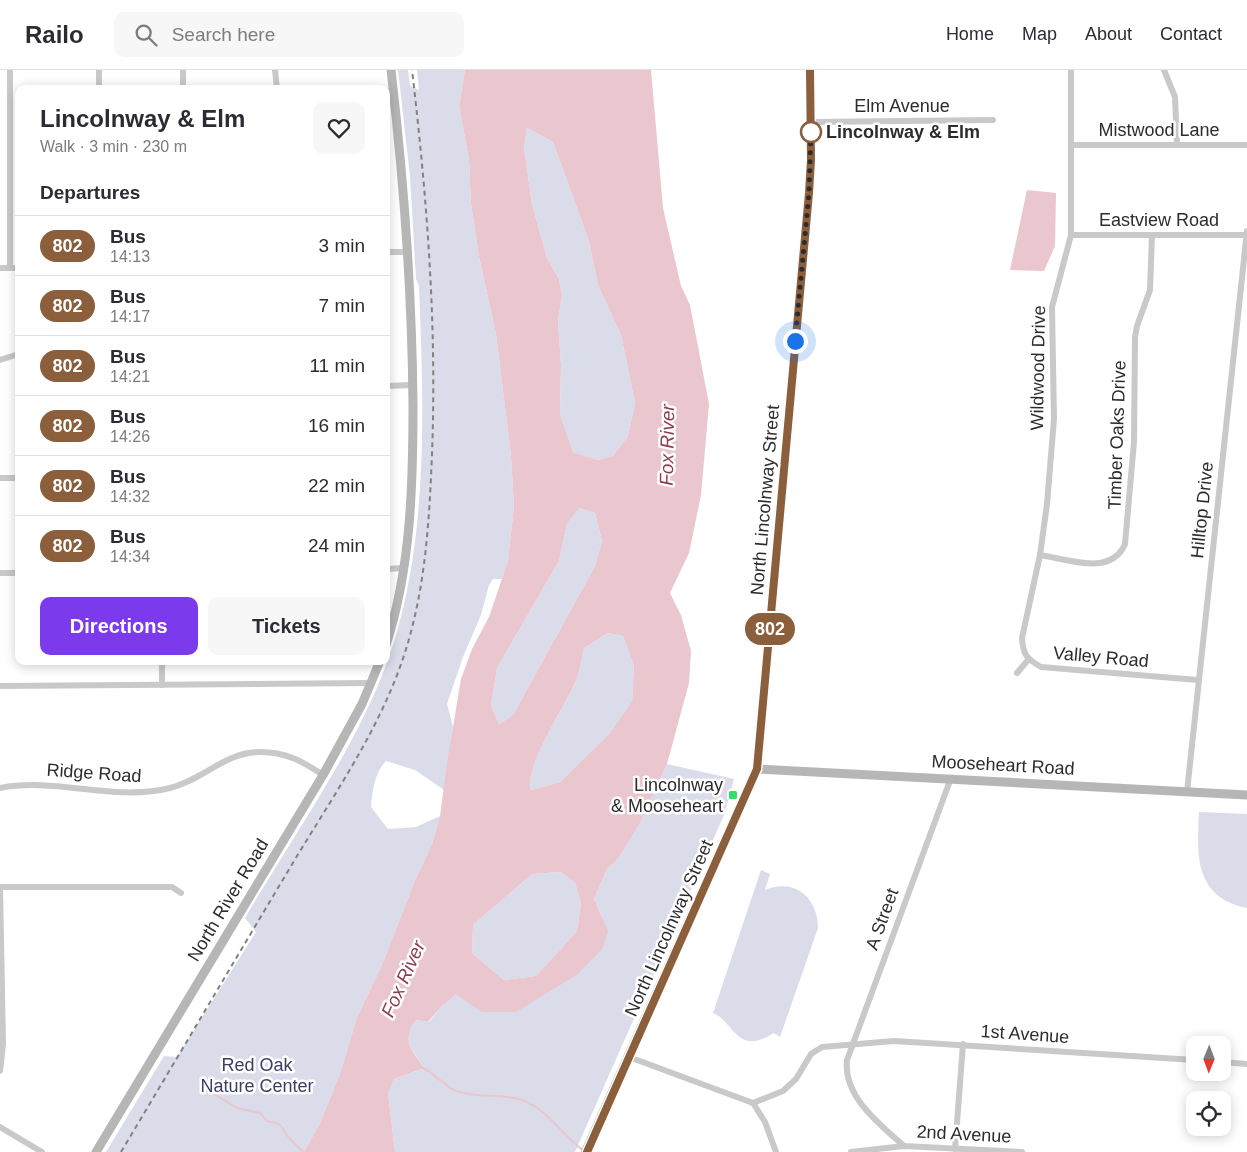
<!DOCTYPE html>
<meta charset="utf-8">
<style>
:root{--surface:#fff;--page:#f7f7f7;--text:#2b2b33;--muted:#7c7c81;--line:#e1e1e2;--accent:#7c3aed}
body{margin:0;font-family:Arial,sans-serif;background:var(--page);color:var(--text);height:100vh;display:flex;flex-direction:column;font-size:19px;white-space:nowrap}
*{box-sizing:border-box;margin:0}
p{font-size:16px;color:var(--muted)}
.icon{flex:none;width:28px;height:28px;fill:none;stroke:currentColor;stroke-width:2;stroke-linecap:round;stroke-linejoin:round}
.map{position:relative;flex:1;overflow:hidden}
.side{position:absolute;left:15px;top:15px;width:375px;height:580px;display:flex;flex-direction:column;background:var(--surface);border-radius:10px;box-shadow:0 2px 12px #0003}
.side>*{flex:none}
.badge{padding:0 10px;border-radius:16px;font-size:18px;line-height:32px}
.needle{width:32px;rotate:181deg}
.tools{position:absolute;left:1186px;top:966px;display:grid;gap:10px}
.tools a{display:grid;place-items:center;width:45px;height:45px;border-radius:10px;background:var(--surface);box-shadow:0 2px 12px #0003;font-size:25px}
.you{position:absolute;width:25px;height:25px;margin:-12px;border:4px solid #fff;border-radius:50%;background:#1a73e8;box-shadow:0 0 0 8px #1a73e833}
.map>.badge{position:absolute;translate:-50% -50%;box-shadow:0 0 0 2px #fff}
h2{padding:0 25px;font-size:19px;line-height:45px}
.round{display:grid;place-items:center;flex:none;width:52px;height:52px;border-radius:10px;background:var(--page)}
.head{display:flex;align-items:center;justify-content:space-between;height:85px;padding:0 25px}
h1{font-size:24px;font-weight:700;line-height:38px}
.primary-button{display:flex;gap:10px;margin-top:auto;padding:10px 25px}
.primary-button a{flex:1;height:58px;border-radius:10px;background:var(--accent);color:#fff;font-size:20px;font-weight:700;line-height:58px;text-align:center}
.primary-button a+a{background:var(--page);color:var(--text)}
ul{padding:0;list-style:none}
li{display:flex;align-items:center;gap:15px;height:60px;padding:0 25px;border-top:1px solid var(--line)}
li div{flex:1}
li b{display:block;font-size:19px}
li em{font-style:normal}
li .badge{min-width:55px;font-weight:700;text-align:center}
header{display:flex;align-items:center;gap:30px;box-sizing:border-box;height:70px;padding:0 25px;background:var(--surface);border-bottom:1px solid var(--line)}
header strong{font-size:24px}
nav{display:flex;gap:28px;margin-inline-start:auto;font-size:18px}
.search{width:350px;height:45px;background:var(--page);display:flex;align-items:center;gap:12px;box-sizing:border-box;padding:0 18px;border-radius:10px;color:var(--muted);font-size:19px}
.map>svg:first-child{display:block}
</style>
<header>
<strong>Railo</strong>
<div class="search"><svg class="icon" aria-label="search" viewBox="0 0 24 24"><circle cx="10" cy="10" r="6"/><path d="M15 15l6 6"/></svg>Search here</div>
<nav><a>Home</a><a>Map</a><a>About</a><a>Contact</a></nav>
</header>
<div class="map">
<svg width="1247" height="1082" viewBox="0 0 1247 1082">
<rect width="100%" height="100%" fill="#fff"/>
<g fill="#dadcea">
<path d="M398 0H408L410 16 419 20 417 0H465L459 36 469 90 471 134 479 187 496 264 511 386 514 436 508 491 502 509H493L489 515 481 545 463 587 447 634 453 657 444 720 415 700 386 691C375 702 372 721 371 737L388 759 416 757 440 746 432 774 414 813 381 897 357 947 341 1001 320 1053 304 1082H106L164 986 177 987 256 862 245 848C291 769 346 693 381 608 430 488 424 343 419 216L416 209 410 106Z"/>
<path d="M527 58 553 72 589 171 598 215 621 265 635 333 628 366 613 386 598 390 573 382 560 344 561 294 558 251 562 225 559 209 547 188 532 134 524 78Z"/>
<path d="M579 438 595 443 602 471 595 496 513 645 499 654 491 636 497 598 559 491 567 454Z"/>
<path d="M608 563 623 566 634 596 632 631 610 663 560 712 531 720C523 696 568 634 577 608 581 598 582 587 584 578Z"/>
<path d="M667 694 734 709 724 745 575 1082H395L388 1023 394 1009 424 998C412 979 401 971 416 950L429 952 442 936 457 923 481 942H516L602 847 594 829 607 799 618 789 640 753Z"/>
<path d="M1199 742 1247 744V838C1194 827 1197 785 1199 742Z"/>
<path d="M761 800 770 804 765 820C794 808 818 827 818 858L780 967 774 963C736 987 734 951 713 943Z"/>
<path d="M561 802 575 813 581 833 577 861 536 906 504 910 472 883 473 855 532 804Z"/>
</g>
<g fill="#eac6ce" fill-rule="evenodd">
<path d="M465 0H651L663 138 681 216 690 235 709 334 701 425 689 483 670 523 681 545 691 581 689 613 667 694 640 753 618 789 607 799 594 829 608 861 602 879 578 904 516 942H481L456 924 442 936 428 952 416 950C401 971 412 980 424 998L394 1009 388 1023 395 1082H304L320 1053 341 1001 357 947 381 897 414 813 432 774 440 746 447 693 461 609 472 579 489 547 508 491 514 436 511 386 496 264 479 187 471 134 469 90 459 36ZM527 58 553 72 589 171 598 215 621 265 635 333 628 366 613 386 598 390 573 382 560 344 561 294 558 251 562 225 559 209 547 188 532 134 524 78ZM579 438 595 443 602 471 595 496 513 645 499 654 491 636 497 598 559 491 567 454ZM608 563 623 566 634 596 632 631 610 663 560 712 531 720C523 697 568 633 577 608 581 598 582 587 584 578ZM561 802 575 813 581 833 577 861 536 906 504 910 472 883 473 855 532 804Z"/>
<path d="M1027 120 1056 123 1055 176 1044 201 1010 200Z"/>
</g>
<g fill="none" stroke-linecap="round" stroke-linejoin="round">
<g stroke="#eac6ce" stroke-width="2">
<path d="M423 998C433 1003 446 1016 454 1020 478 1030 506 1021 529 1033 551 1044 564 1067 584 1081"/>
<path d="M201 1016 237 1038 260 1043 267 1051C288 1055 279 1058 291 1070 295 1074 299 1078 303 1082"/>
</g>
<g stroke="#c9c9c9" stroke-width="6">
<path d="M10 0V198"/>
<path d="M99 0V19"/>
<path d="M183 0V19"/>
<path d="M275 0 277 19"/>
<path d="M1071 0V165L1052 237 1054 349 1047 434 1040 485 1022 568C1023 585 1027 589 1041 597L1198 610"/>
<path d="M1164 0 1175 27 1177 75"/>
<path d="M811 52 993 50"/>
<path d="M1071 75H1247"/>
<path d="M1071 165H1246"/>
<path d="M386 182H409"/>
<path d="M0 198H19"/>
<path d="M0 290 19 284"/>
<path d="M386 316 413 315"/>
<path d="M0 408H19"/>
<path d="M1040 485C1067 489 1111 507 1125 474L1134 372 1135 267 1137 256 1150 220 1152 165"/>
<path d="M386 499 404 498"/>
<path d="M0 503H19"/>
<path d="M162 591V615"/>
<path d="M1017 603 1028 590"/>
<path d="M0 616 371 613"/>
<path d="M0 718C57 707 113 732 170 718 203 710 225 682 260 682 286 682 302 691 323 705"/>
<path d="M1187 722 1247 161"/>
<path d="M0 817 3 974 0 1001"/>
<path d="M1 817H172L181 823"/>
<path d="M629 987 753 1033"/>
<path d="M1222 992 1247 994"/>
<path d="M753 1033 783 1021 796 1009 811 984 822 977 894 971 1195 990"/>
<path d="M753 1033 765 1052 776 1082"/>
<path d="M0 1057 42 1082"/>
<path d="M904 1076C879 1054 843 1026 847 990L951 708"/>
<path d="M955 1079 963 974"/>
<path d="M851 1082 904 1076 1022 1082"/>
</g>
<g stroke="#b6b6b6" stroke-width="9">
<path d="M386 575C411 498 413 415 413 335 412 223 404 112 391 0"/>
<path d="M757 699 1247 725"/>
<path d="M96 1082 323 705 362 634 380 591"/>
</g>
<path stroke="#a4a4a4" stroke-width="10" d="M586 1082 757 699 809 123 811 90 810 0"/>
<path stroke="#818181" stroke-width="2" stroke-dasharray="5 4" stroke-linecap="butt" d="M121 1082C179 985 236 888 294 791 332 728 375 666 400 597 425 528 429 457 432 384 437 255 427 128 412 0"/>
</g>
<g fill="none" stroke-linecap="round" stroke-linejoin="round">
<g stroke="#fff" stroke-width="11">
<path id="line" d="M587 1082 757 699 809 123 811 90 810 0"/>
</g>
<use href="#line" stroke="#8b5e3c" stroke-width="8"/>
<path stroke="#2c2c2c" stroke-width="5" stroke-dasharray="0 9" d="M795 271 809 123 811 62"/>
</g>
<circle fill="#fff" stroke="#8b5e3c" stroke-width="2.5" cx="811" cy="62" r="10"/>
<rect fill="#32e069" stroke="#fff" stroke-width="2" x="728" y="720" width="10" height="10" rx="2.5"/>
<g text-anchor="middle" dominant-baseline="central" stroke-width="5" stroke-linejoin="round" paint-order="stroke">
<g font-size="18" fill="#2c2c2c" stroke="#fff">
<text x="902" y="36">Elm Avenue</text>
<text x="1159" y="60">Mistwood Lane</text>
<text x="1159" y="150">Eastview Road</text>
<text transform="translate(1038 298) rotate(-89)">Wildwood Drive</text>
<text transform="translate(1117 365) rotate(-88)">Timber Oaks Drive</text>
<text transform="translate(765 430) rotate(-85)">North Lincolnway Street</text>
<text transform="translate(1202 440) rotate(-84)">Hilltop Drive</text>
<text transform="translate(1101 587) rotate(5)">Valley Road</text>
<text transform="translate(1003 695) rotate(3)">Mooseheart Road</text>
<text transform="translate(94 703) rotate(4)">Ridge Road</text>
<text transform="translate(228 830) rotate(-59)">North River Road</text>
<text transform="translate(882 849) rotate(-70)">A Street</text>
<text transform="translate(669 858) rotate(-66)">North Lincolnway Street</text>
<text transform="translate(1025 964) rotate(4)">1st Avenue</text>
<text transform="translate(964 1064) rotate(3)">2nd Avenue</text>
</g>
<g font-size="18" font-weight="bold" fill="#2c2c2c" stroke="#fff" text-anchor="start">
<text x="826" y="62">Lincolnway &amp; Elm</text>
</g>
<g font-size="18" fill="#2c2c2c" stroke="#fff" text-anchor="end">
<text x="723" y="715">Lincolnway<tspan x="723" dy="21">&amp; Mooseheart</tspan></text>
</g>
<g font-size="18" fill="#3b3f66" stroke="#fff">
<text x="257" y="995">Red Oak<tspan x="257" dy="21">Nature Center</tspan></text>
</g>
<g font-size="19" font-style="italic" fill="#8c3d4f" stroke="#fff">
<text transform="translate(667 375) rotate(-89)">Fox River</text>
<text transform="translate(403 909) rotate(-66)">Fox River</text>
</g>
</g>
</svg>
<div class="tools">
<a><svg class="needle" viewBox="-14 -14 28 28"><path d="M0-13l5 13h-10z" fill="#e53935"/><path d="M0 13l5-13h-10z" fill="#7c7c81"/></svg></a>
<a><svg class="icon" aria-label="locate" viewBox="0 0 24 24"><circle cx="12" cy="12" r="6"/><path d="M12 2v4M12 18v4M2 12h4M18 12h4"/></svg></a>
</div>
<div class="you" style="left:795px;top:271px"></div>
<b class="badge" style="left:770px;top:559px;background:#8b5e3c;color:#fff">802</b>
<section class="side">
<div class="head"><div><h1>Lincolnway &amp; Elm</h1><p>Walk · 3 min · 230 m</p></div><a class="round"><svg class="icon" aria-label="heart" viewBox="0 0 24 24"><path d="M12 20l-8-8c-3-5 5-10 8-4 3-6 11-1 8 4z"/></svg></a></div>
<h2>Departures</h2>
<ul>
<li><span class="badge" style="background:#8b5e3c;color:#fff">802</span><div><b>Bus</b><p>14:13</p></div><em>3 min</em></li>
<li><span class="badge" style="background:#8b5e3c;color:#fff">802</span><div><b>Bus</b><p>14:17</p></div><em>7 min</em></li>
<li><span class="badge" style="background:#8b5e3c;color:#fff">802</span><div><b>Bus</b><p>14:21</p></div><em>11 min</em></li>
<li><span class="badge" style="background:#8b5e3c;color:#fff">802</span><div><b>Bus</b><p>14:26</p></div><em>16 min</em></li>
<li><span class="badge" style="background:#8b5e3c;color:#fff">802</span><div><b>Bus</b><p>14:32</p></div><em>22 min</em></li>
<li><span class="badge" style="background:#8b5e3c;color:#fff">802</span><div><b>Bus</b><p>14:34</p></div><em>24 min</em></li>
</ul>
<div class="primary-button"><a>Directions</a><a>Tickets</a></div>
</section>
</div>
